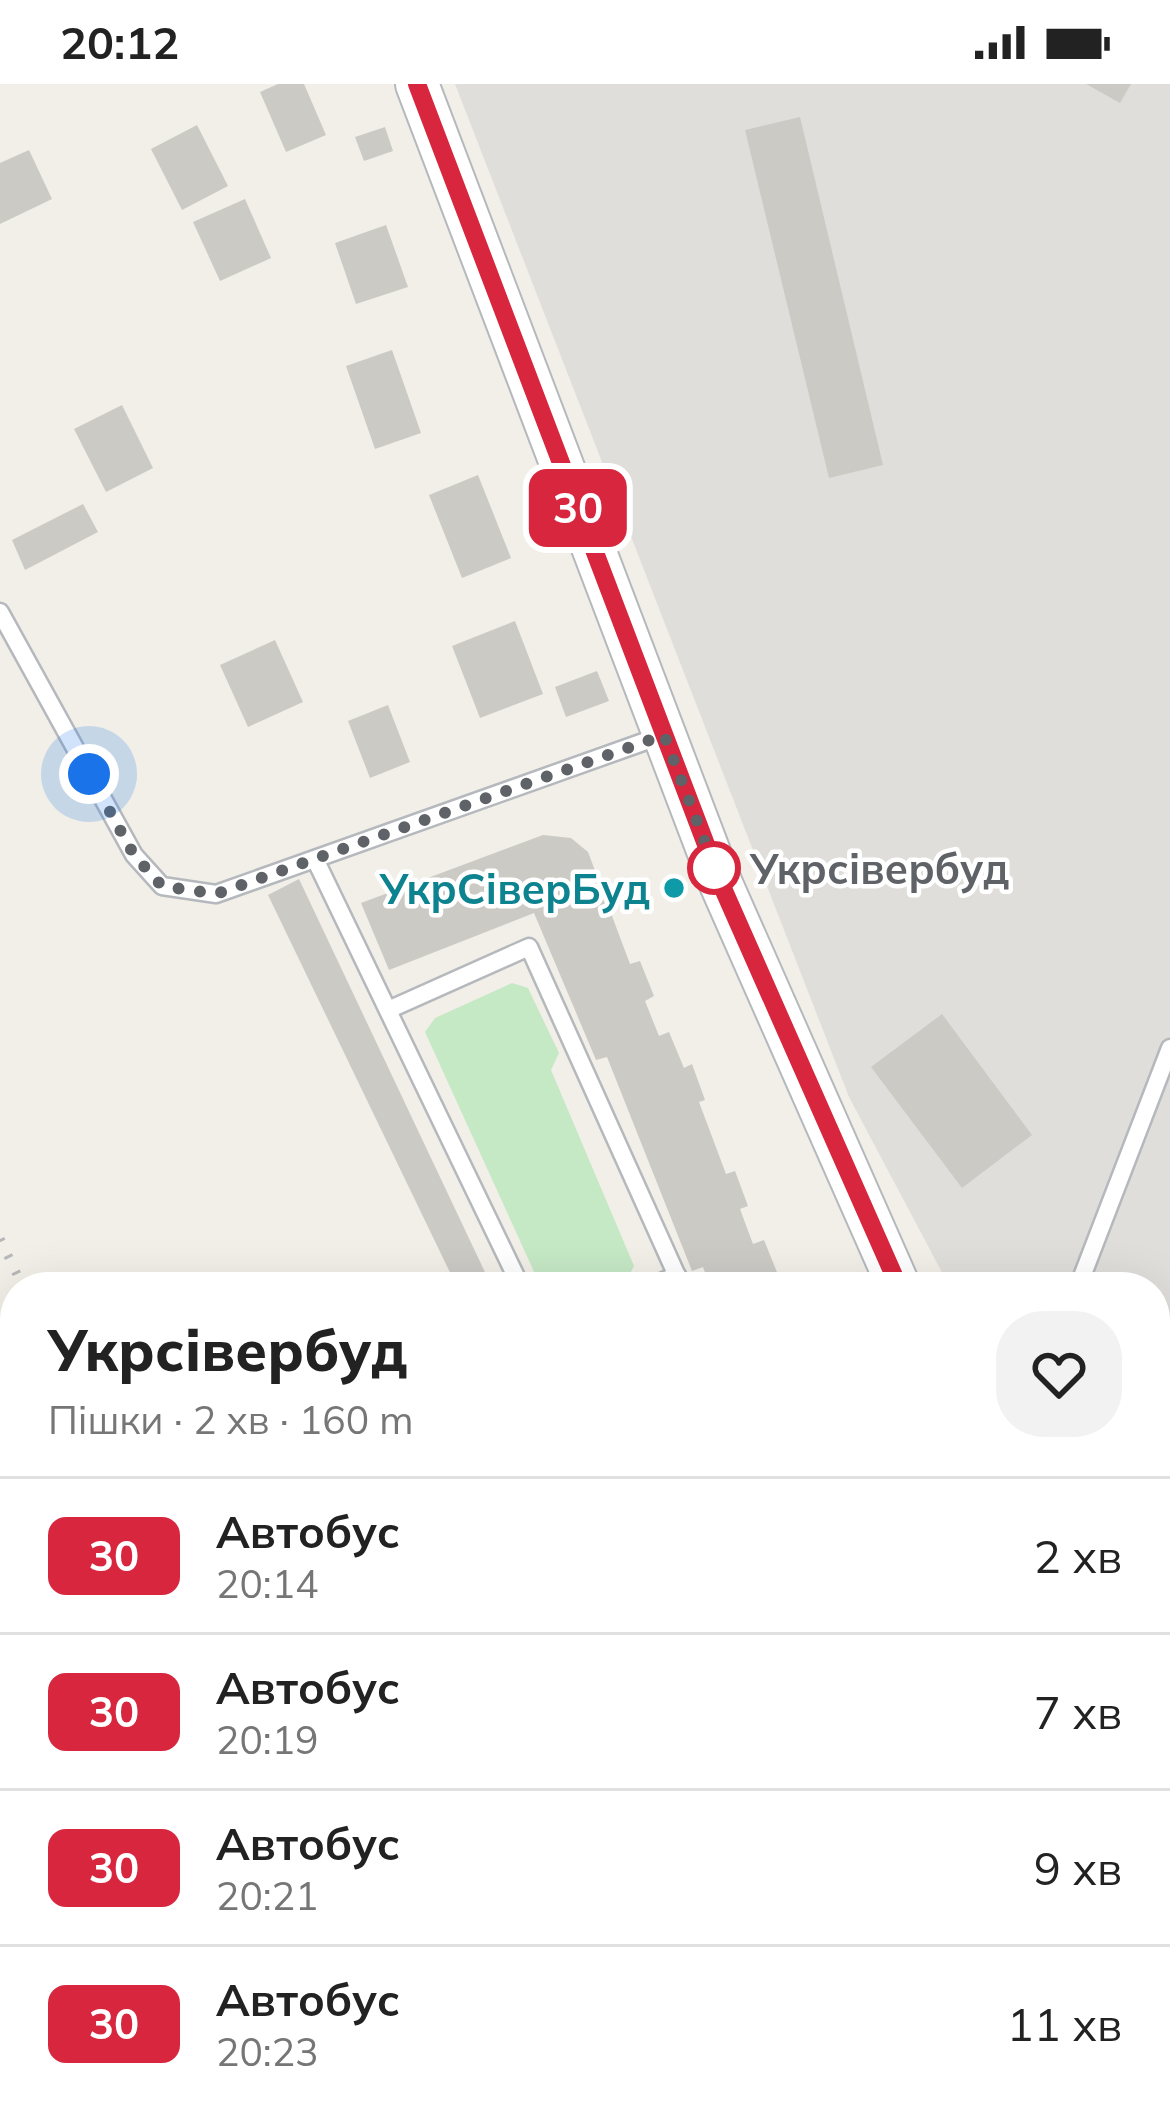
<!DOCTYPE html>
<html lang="uk">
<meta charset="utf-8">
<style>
:root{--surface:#fff;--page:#f2f2f2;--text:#222;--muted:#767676;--line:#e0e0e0}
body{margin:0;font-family:Mulish,sans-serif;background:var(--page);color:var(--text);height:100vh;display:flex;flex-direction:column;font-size:45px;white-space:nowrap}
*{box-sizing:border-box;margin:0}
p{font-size:39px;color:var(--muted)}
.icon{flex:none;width:66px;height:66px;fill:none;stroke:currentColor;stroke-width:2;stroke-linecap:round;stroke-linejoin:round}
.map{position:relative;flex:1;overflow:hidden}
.panel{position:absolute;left:0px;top:1188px;width:1170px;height:852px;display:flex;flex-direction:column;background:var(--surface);border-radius:48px 48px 0 0;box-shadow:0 12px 48px #0002}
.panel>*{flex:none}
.badge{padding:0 24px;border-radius:18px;font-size:42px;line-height:78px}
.you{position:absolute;width:60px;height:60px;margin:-30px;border:9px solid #fff;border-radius:50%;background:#1a73e8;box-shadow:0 0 0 18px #1a73e833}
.map>.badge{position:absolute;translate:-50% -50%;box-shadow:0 0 0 6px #fff}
.round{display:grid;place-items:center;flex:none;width:126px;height:126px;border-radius:48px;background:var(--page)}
.summary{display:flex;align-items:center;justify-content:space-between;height:204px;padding:0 48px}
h1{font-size:57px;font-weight:800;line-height:90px}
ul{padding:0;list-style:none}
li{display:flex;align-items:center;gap:36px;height:156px;padding:0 48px;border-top:3px solid var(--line)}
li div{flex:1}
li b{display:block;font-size:45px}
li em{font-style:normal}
li .badge{min-width:132px;font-weight:700;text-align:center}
.status{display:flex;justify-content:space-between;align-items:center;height:84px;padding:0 60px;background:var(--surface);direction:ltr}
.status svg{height:33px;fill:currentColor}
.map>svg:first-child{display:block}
</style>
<div class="status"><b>20:12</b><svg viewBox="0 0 49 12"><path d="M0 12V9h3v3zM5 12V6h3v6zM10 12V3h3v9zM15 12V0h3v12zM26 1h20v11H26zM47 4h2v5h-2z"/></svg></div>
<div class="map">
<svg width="1170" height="2040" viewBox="0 0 1170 2040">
<rect width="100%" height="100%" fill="#f1efe8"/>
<path fill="#e0deda" d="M455 0H1170V1362L1155 1353V1203H954L945 1194 849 1013Z"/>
<g fill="#c5e8c5">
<path d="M512 899 528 904 559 969 551 986 634 1182 623 1203H541L425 948 435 934Z"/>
<path d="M1155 1817 1170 1835V2040H888L880 2025H1155Z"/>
</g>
<g fill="#cccac5">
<path d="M278 0H304L326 51 286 68 260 8Z"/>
<path d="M1086 0H1131L1120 19Z"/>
<path d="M800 33 883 381 829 394 745 46Z"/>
<path d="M197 41 228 102 182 126 151 65Z"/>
<path d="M385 43 393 67 364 77 355 53Z"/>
<path d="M29 66 52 115 0 140V79Z"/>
<path d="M245 115 271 174 220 197 193 138Z"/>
<path d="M386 141 408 203 356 220 335 159Z"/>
<path d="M392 266 421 349 375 365 346 282Z"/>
<path d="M122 321 153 384 106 408 74 345Z"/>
<path d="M478 391 511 474 462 494 429 411Z"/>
<path d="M83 420 98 448 25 486 12 456Z"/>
<path d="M515 537 543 610 480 634 452 562Z"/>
<path d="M275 556 303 618 248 643 220 581Z"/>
<path d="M597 587 609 617 566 633 555 603Z"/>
<path d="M388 621 410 678 370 694 348 637Z"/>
<path d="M543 751 571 754 588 768 630 880 640 877 654 912 645 917 659 952 669 948 684 984 692 980 705 1016 699 1018 726 1090 735 1087 748 1122 740 1125 753 1160 764 1156 783 1203H710L703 1183 692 1187 607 973 596 976 534 829 389 886 361 819Z"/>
<path d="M299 795 492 1203H457L268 811Z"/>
<path d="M942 930 1032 1051 962 1104 871 983Z"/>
</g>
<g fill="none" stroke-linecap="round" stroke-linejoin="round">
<g stroke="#b5b8bc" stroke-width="21">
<g id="service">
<path d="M0 528 134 771 162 802 216 810 663 651"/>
<path d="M315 775 521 1203"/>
<path d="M388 926 529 863 682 1203"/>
<path d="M650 1203 677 1191"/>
<path d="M1078 1203 1170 964"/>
<path d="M0 1873 15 1872"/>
<path d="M1155 2018 1170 2039"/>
<path d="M194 2025 198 2040"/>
<path d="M593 2025 602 2040"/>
</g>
</g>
<g stroke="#b5b8bc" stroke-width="38">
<path id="minor" d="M1155 1578 1170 1570"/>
</g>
<g stroke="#b5b8bc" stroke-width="46">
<g id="tertiary">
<path d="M417 0 721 800 899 1203"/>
<path d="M1155 1438 1170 1447"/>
</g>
</g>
<g stroke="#9cc7a9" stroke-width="6" stroke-dasharray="12 6" stroke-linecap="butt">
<path d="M1155 1834 1170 1855"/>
<path d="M929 2025 939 2040"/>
<path d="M967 2025 978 2040"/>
<path d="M710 2040 725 2025"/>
</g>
<use href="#service" stroke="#fff" stroke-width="16"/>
<use href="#minor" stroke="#fff" stroke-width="33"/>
<use href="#tertiary" stroke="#fff" stroke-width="42"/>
<g stroke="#b6b7b8" stroke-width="9" stroke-dasharray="3 15" stroke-linecap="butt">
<path d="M0 1155 23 1203"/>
<path d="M0 1274 15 1327"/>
<path d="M0 1968 15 1730"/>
<path d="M224 2025 228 2040"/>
<path d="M265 2025 268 2040"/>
</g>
</g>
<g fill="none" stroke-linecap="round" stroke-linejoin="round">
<g stroke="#fff" stroke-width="27">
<path id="line" d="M417 0 721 800 899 1203"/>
</g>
<use href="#line" stroke="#d7263d" stroke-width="18"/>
<path stroke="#5f6368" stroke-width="12" stroke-dasharray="0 21.6" d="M89 690 134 771 162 802 216 810 664 651 721 800 714 784"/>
</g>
<circle fill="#fff" stroke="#d7263d" stroke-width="6" cx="714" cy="784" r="24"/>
<circle fill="#0f9aa8" stroke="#fff" stroke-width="4.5" cx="674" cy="804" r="12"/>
<g text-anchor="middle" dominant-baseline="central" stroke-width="9" stroke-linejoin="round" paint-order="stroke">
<g font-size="42" font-weight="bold" fill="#5f6368" stroke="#fff" text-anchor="start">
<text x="750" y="784">Укрсівербуд</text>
</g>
<g font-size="42" font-weight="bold" fill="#0d838f" stroke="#fff" text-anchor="end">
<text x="650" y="804">УкрСіверБуд</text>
</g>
</g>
</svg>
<div class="you" style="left:89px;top:690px"></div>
<b class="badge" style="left:578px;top:424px;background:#d7263d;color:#fff">30</b>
<section class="panel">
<div class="summary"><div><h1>Укрсівербуд</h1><p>Пішки · 2 хв · 160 m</p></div><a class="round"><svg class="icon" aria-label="heart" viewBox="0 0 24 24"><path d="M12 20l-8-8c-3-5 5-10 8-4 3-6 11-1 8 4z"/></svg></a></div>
<ul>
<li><span class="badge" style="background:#d7263d;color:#fff">30</span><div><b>Автобус</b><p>20:14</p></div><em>2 хв</em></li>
<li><span class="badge" style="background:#d7263d;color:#fff">30</span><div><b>Автобус</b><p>20:19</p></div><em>7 хв</em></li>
<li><span class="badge" style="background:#d7263d;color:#fff">30</span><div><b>Автобус</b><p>20:21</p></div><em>9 хв</em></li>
<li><span class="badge" style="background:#d7263d;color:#fff">30</span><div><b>Автобус</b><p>20:23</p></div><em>11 хв</em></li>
</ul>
</section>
</div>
